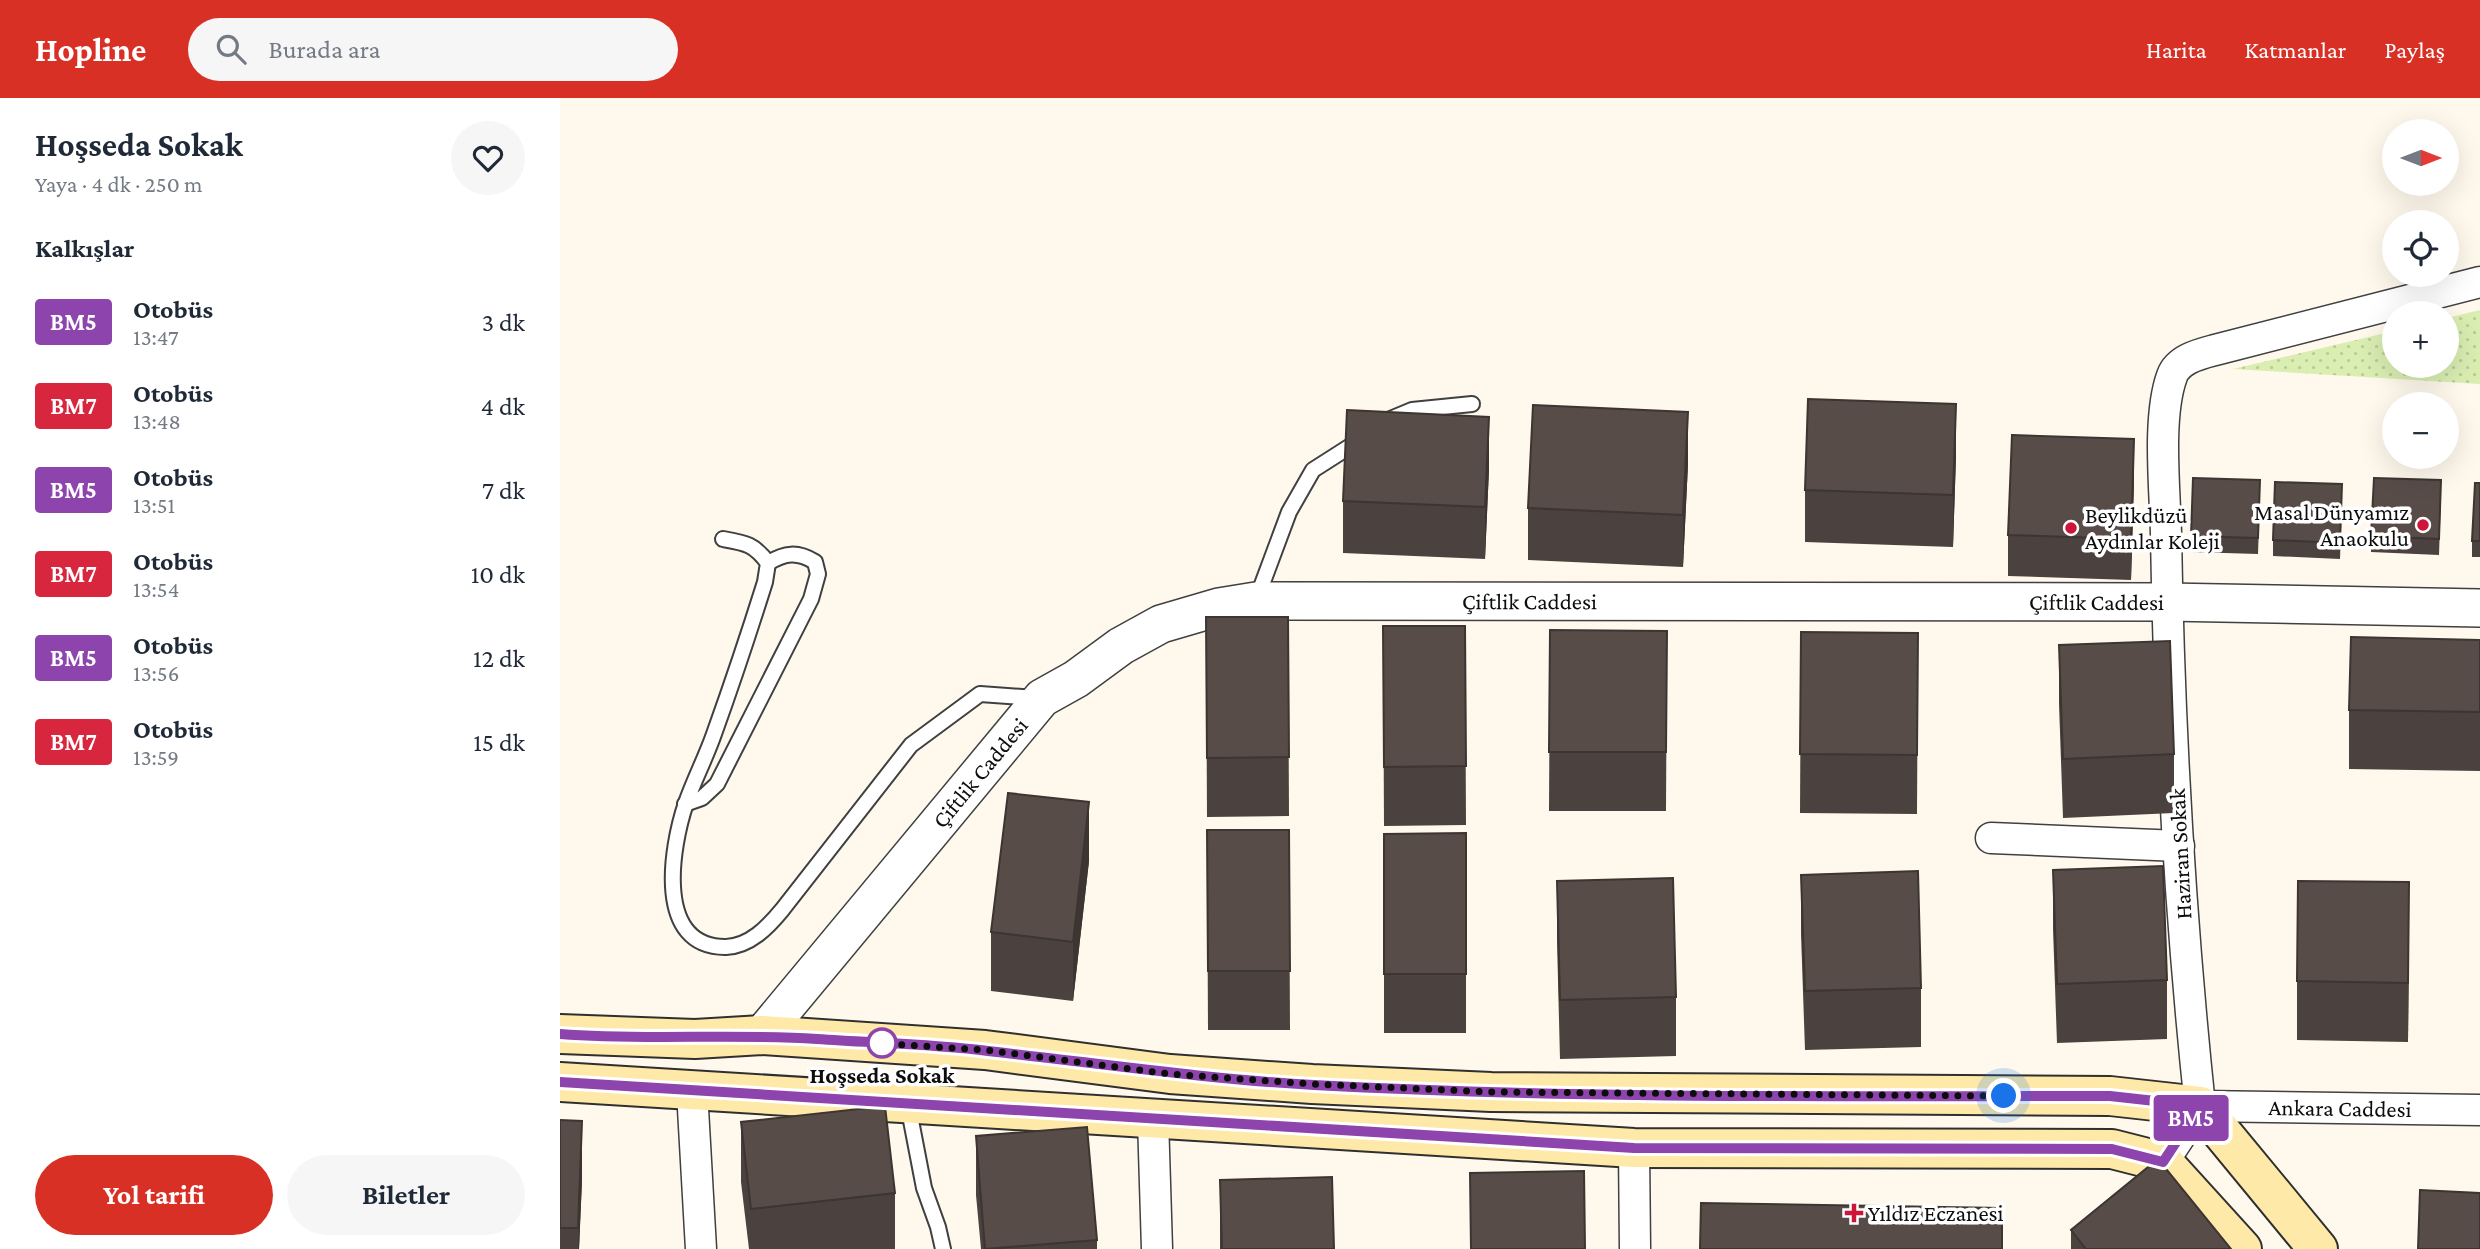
<!DOCTYPE html>
<html lang="tr">
<meta charset="utf-8">
<style>
:root{--surface:#fff;--page:#f6f6f7;--text:#1f2937;--muted:#747a83;--accent:#d93025}
body{margin:0;font-family:"Crimson Pro",serif;background:var(--page);color:var(--text);height:100vh;display:flex;flex-direction:column;font-size:26px;white-space:nowrap}
*{box-sizing:border-box;margin:0}
p{font-size:23px;color:var(--muted)}
.icon{flex:none;width:38px;height:38px;fill:none;stroke:currentColor;stroke-width:2;stroke-linecap:round;stroke-linejoin:round}
.map{position:relative;flex:1;overflow:hidden}
.panel{display:flex;flex-direction:column;background:var(--surface);width:560px}
.panel>*{flex:none}
.badge{padding:0 14px;border-radius:5px;font-size:24px;line-height:46px}
.needle{width:46px;rotate:90deg}
.buttons{position:absolute;left:1822px;top:21px;display:grid;gap:14px}
.buttons a{display:grid;place-items:center;width:77px;height:77px;border-radius:50%;background:var(--surface);box-shadow:0 7px 28px #0002;font-size:35px}
.you{position:absolute;width:35px;height:35px;margin:-18px;border:5px solid #fff;border-radius:50%;background:#1a73e8;box-shadow:0 0 0 10px #1a73e833}
.map>.badge{position:absolute;translate:-50% -50%;box-shadow:0 0 0 4px #fff}
h2{padding:0 35px;font-size:26px;line-height:63px}
.round{display:grid;place-items:center;flex:none;width:74px;height:74px;border-radius:37px;background:var(--page)}
.headline{display:flex;align-items:center;justify-content:space-between;height:119px;padding:0 35px}
h1{font-size:33px;font-weight:700;line-height:52px}
.action{display:flex;gap:14px;margin-top:auto;padding:14px 35px}
.action a{flex:1;height:80px;border-radius:42px;background:var(--accent);color:#fff;font-size:28px;font-weight:700;line-height:80px;text-align:center}
.action a+a{background:var(--page);color:var(--text)}
ul{padding:0;list-style:none}
li{display:flex;align-items:center;gap:21px;height:84px;padding:0 35px}
li div{flex:1}
li b{display:block;font-size:26px}
li em{font-style:normal}
li .badge{min-width:77px;font-weight:700;text-align:center}
header{display:flex;align-items:center;gap:42px;box-sizing:border-box;height:98px;padding:0 35px;background:var(--accent);color:#fff}
header strong{font-size:33px}
nav{display:flex;gap:38px;margin-inline-start:auto;font-size:24px}
.search{width:490px;height:63px;background:var(--page);display:flex;align-items:center;gap:18px;box-sizing:border-box;padding:0 24px;border-radius:38px;color:var(--muted);font-size:26px}
main{display:flex;flex:1;min-height:0}
.map>svg:first-child{display:block}
</style>
<header>
<strong>Hopline</strong>
<div class="search"><svg class="icon" aria-label="search" viewBox="0 0 24 24"><circle cx="10" cy="10" r="6"/><path d="M15 15l6 6"/></svg>Burada ara</div>
<nav><a>Harita</a><a>Katmanlar</a><a>Paylaş</a></nav>
</header>
<main>
<section class="panel">
<div class="headline"><div><h1>Hoşseda Sokak</h1><p>Yaya · 4 dk · 250 m</p></div><a class="round"><svg class="icon" aria-label="heart" viewBox="0 0 24 24"><path d="M12 20l-8-8c-3-5 5-10 8-4 3-6 11-1 8 4z"/></svg></a></div>
<h2>Kalkışlar</h2>
<ul>
<li><span class="badge" style="background:#8e44ad;color:#fff">BM5</span><div><b>Otobüs</b><p>13:47</p></div><em>3 dk</em></li>
<li><span class="badge" style="background:#d7263d;color:#fff">BM7</span><div><b>Otobüs</b><p>13:48</p></div><em>4 dk</em></li>
<li><span class="badge" style="background:#8e44ad;color:#fff">BM5</span><div><b>Otobüs</b><p>13:51</p></div><em>7 dk</em></li>
<li><span class="badge" style="background:#d7263d;color:#fff">BM7</span><div><b>Otobüs</b><p>13:54</p></div><em>10 dk</em></li>
<li><span class="badge" style="background:#8e44ad;color:#fff">BM5</span><div><b>Otobüs</b><p>13:56</p></div><em>12 dk</em></li>
<li><span class="badge" style="background:#d7263d;color:#fff">BM7</span><div><b>Otobüs</b><p>13:59</p></div><em>15 dk</em></li>
</ul>
<div class="action"><a>Yol tarifi</a><a>Biletler</a></div>
</section>
<div class="map">
<svg width="1920" height="1151" viewBox="0 0 1920 1151">
<defs>
<pattern id="green-dots" width="8" height="8" patternUnits="userSpaceOnUse" patternTransform="scale(1.75)"><rect width="8" height="8" fill="#daeeb2"/><path d="M2 2h.1M6 6h.1" fill="none" stroke="#bacb98" stroke-width="1.8" stroke-linecap="round"/></pattern>
</defs>
<rect width="100%" height="100%" fill="#fff9ed"/>
<path fill="url(#green-dots)" d="M1920 212V286L1673 271 1834 233V268H1886L1887 220Z"/>
<g fill="none" stroke-linecap="round" stroke-linejoin="round">
<g stroke="#404040" stroke-width="18">
<g id="service">
<path d="M828 322 852 312 912 306"/>
<path d="M163 441C186 445 194 446 208 465L205 484C189 535 172 586 154 636 146 659 134 682 126 705 111 749 94 850 166 849 190 848 208 829 222 812L351 647 420 596 476 600"/>
<path d="M697 500 729 414 753 372 800 342"/>
<path d="M125 706 142 700 157 686 251 501 258 476 255 464C237 453 225 455 208 465"/>
<path d="M348 1007 364 1090 378 1129 383 1151"/>
</g>
</g>
<g stroke="#404040" stroke-width="33">
<g id="minor">
<path d="M1431 740 1619 748"/>
<path d="M132 993 141 1151"/>
<path d="M1640 1008C1620 818 1609 627 1606 436 1605 392 1597 319 1612 278 1618 261 1640 256 1655 252L1920 184"/>
<path id="s1" d="M1640 1008 1920 1012"/>
<path d="M593 1021 597 1151"/>
<path d="M1074 1050 1075 1151"/>
<path d="M1603 1064 1640 1008"/>
</g>
</g>
<g stroke="#404040" stroke-width="40">
<g id="tertiary">
<path id="s2" d="M202 937 482 600 516 581 561 548 601 526 659 509 696 503 1607 504 1920 510"/>
</g>
</g>
<g stroke="#2f2f2f" stroke-width="42">
<g id="secondary">
<path d="M0 936 135 941 202 937 425 952 610 976 752 986 931 994 1550 998 1640 1008 1758 1151"/>
<path d="M0 984 1074 1050 1552 1051 1603 1064 1682 1151"/>
</g>
</g>
<use href="#service" stroke="#fff" stroke-width="14"/>
<use href="#minor" stroke="#fff" stroke-width="30"/>
<use href="#tertiary" stroke="#fff" stroke-width="37"/>
<use href="#secondary" stroke="#ffe9a8" stroke-width="38"/>
</g>
<g fill="#4b413e">
<path d="M1396 358 1393 449 1245 444V392Z"/>
<path d="M1128 366 1123 469 968 462V410Z"/>
<path d="M929 371 925 461 783 455V403Z"/>
<path d="M1574 382 1571 482 1448 478V437Z"/>
<path d="M1920 385V459H1912V443Z"/>
<path d="M1700 398 1698 456 1631 454V438Z"/>
<path d="M1881 398 1879 457 1811 454V438Z"/>
<path d="M1782 402 1780 461 1713 458V442Z"/>
<path d="M646 519H728L729 718 647 719Z"/>
<path d="M823 528H905L906 727 824 728Z"/>
<path d="M990 532 1107 533 1106 713H989Z"/>
<path d="M1241 534 1358 535 1357 716 1240 715Z"/>
<path d="M1920 542V673L1789 671V612Z"/>
<path d="M1499 547 1614 656V715L1503 720 1499 606Z"/>
<path d="M647 732H729L730 932H648Z"/>
<path d="M906 735V935H824V736Z"/>
<path d="M529 763 513 903 431 893V834Z"/>
<path d="M1493 772 1607 882V941L1497 945 1493 831Z"/>
<path d="M1241 777 1361 890V949L1245 952 1241 836Z"/>
<path d="M997 783 1116 899V958L1000 961 997 842Z"/>
<path d="M1849 843 1848 944 1737 942V883Z"/>
<path d="M0 1022 22 1082 19 1151H0Z"/>
<path d="M181 1024 335 1095V1151H189L181 1084Z"/>
<path d="M416 1038 537 1142V1151H421L416 1097Z"/>
<path d="M660 1082 774 1151H660Z"/>
<path d="M1511 1132 1671 1151H1511Z"/>
</g>
<g fill="#3d3532">
<path d="M1396 306V358L1393 449V397Z"/>
<path d="M1128 314V366L1123 469V417Z"/>
<path d="M929 319V371L925 461V409Z"/>
<path d="M1574 341V382L1571 482V441Z"/>
<path d="M529 704V763L513 903V844Z"/>
<path d="M1849 784V843L1848 944V885Z"/>
<path d="M22 1023V1082L19 1151H18Z"/>
</g>
<g fill="#574c48" stroke="#3d3532" stroke-width="2">
<path d="M1248 301 1396 306 1393 397 1245 392Z"/>
<path d="M973 307 1128 314 1123 417 968 410Z"/>
<path d="M787 312 929 319 925 409 783 403Z"/>
<path d="M1452 337 1574 341 1571 441 1448 437Z"/>
<path d="M1633 380 1700 382 1698 440 1631 438Z"/>
<path d="M1814 380 1881 382 1879 441 1811 438Z"/>
<path d="M1715 384 1782 386 1780 445 1713 442Z"/>
<path d="M1915 385H1920V443H1912Z"/>
<path d="M646 519H728L729 659 647 660Z"/>
<path d="M823 528H905L906 668 824 669Z"/>
<path d="M990 532 1107 533 1106 654H989Z"/>
<path d="M1241 534 1358 535 1357 657 1240 656Z"/>
<path d="M1791 539 1920 542V614L1789 612Z"/>
<path d="M1610 543 1614 656 1503 661 1499 547Z"/>
<path d="M448 695 529 704 513 844 431 834Z"/>
<path d="M647 732H729L730 873H648Z"/>
<path d="M906 735V876H824V736Z"/>
<path d="M1603 768 1607 882 1497 886 1493 772Z"/>
<path d="M1358 773 1361 890 1245 893 1241 777Z"/>
<path d="M1113 780 1116 899 1000 902 997 783Z"/>
<path d="M1738 783 1849 784 1848 885 1737 883Z"/>
<path d="M325 1008 335 1095 191 1111 181 1024Z"/>
<path d="M0 1022 22 1023 18 1130H0Z"/>
<path d="M527 1029 537 1142 425 1151 416 1038Z"/>
<path d="M1598 1061 1671 1151H1526L1511 1132Z"/>
<path d="M1024 1073 1025 1151H911L910 1075Z"/>
<path d="M772 1079 774 1151H662L660 1082Z"/>
<path d="M1860 1092 1920 1095V1151H1858Z"/>
<path d="M1141 1105 1442 1110V1151H1140Z"/>
</g>
<g fill="none" stroke-linecap="round" stroke-linejoin="round">
<g stroke="#fff" stroke-width="16">
<path id="line" d="M0 936C86 943 171 935 257 941 314 945 372 946 428 953 537 965 645 981 754 987 1019 1001 1285 998 1550 998L1640 1008 1603 1064 1552 1051 1074 1050 0 984"/>
</g>
<use href="#line" stroke="#8e44ad" stroke-width="10"/>
<path stroke="#0d0d0d" stroke-width="7" stroke-dasharray="0 12.6" d="M322 945H313L425 952 610 976 752 986 931 994 1444 998"/>
</g>
<g fill="#cc1538" stroke="#fff" stroke-width="2.5">
<circle cx="1863" cy="427" r="7"/>
<circle cx="1511" cy="430" r="7"/>
<path d="M1290.5 1104.5h7v7h7v7h-7v7h-7v-7h-7v-7h7z"/>
</g>
<circle fill="#fff" stroke="#8e44ad" stroke-width="3.5" cx="322" cy="945" r="14"/>
<g text-anchor="middle" dominant-baseline="central" stroke-width="7" stroke-linejoin="round" paint-order="stroke">
<g font-size="23" fill="#0d0d0d" stroke="#fff" text-anchor="start">
<text x="1849" y="414" text-anchor="end">Masal Dünyamız<tspan x="1849" dy="26">Anaokulu</tspan></text>
<text x="1525" y="417">Beylikdüzü<tspan x="1525" dy="26">Aydınlar Koleji</tspan></text>
<text x="1308" y="1115">Yıldız Eczanesi</text>
</g>
<g font-size="23" fill="#0d0d0d" stroke="#fff">
<text stroke="none"><textPath href="#s2" startOffset="950">Çiftlik Caddesi</textPath></text>
<text stroke="none"><textPath href="#s2" startOffset="1517">Çiftlik Caddesi</textPath></text>
<text stroke="none"><textPath href="#s2" startOffset="341">Çiftlik Caddesi</textPath></text>
<text transform="translate(1620 756) rotate(-93)">Haziran Sokak</text>
<text stroke="none"><textPath href="#s1" startOffset="140">Ankara Caddesi</textPath></text>
</g>
<g font-size="23" font-weight="bold" fill="#0d0d0d" stroke="#fff">
<text x="322" y="977">Hoşseda Sokak</text>
</g>
</g>
</svg>
<div class="buttons">
<a><svg class="needle" viewBox="-14 -14 28 28"><path d="M0-13l5 13h-10z" fill="#e53935"/><path d="M0 13l5-13h-10z" fill="#747a83"/></svg></a>
<a><svg class="icon" aria-label="locate" viewBox="0 0 24 24"><circle cx="12" cy="12" r="6"/><path d="M12 2v4M12 18v4M2 12h4M18 12h4"/></svg></a>
<a>+</a>
<a>−</a>
</div>
<div class="you" style="left:1444px;top:998px"></div>
<b class="badge" style="left:1631px;top:1020px;background:#8e44ad;color:#fff">BM5</b>
</div>
</main>
